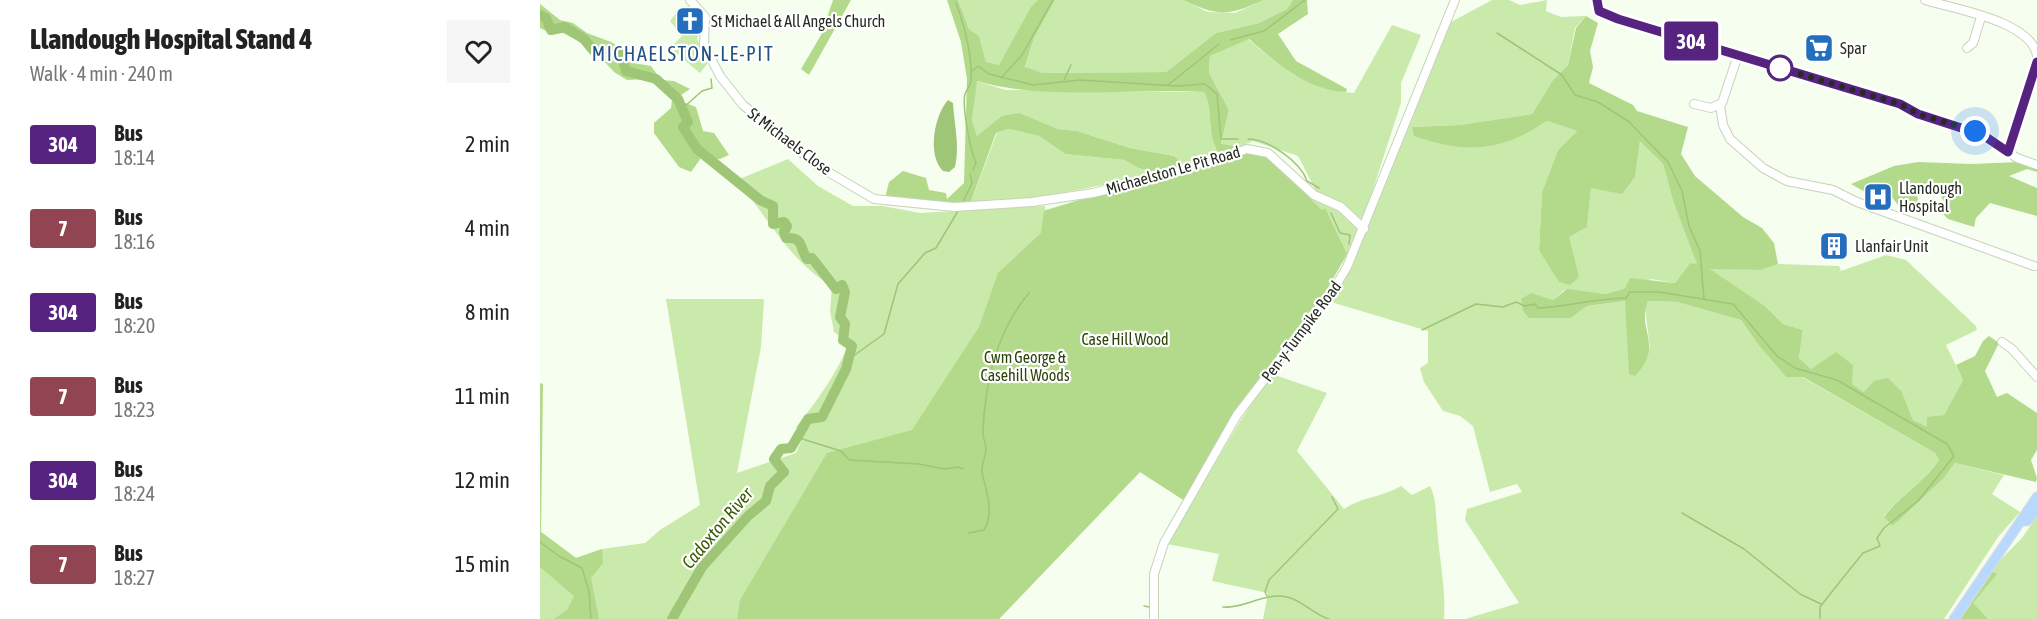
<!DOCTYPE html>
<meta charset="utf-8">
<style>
:root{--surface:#fff;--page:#f6f6f6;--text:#222;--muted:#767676}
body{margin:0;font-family:"Asap Condensed",sans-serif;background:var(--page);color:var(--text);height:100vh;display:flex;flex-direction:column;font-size:22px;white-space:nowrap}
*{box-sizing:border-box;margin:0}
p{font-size:20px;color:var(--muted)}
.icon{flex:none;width:33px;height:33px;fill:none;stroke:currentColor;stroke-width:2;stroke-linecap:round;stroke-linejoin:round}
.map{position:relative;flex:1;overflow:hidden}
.sheet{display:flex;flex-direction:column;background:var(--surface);width:540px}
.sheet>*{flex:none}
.badge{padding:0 12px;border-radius:4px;font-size:21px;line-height:39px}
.you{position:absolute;width:30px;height:30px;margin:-15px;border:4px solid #fff;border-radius:50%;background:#1a73e8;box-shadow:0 0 0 9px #1a73e833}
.map>.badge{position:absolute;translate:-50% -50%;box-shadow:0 0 0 3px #fff}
.round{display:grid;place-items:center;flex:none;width:63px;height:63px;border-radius:0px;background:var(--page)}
.overview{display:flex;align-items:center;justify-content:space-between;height:102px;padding:0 30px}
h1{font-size:28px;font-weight:800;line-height:45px}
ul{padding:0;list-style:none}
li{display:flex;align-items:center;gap:18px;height:84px;padding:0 30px}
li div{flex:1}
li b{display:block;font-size:22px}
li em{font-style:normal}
li .badge{min-width:66px;font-weight:700;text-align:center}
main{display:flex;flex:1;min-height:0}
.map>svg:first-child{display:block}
</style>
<main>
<section class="sheet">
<div class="overview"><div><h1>Llandough Hospital Stand 4</h1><p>Walk · 4 min · 240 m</p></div><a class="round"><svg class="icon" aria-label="heart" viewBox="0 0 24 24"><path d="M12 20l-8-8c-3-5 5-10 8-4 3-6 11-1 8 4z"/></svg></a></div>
<ul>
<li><span class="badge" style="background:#572381;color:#fff">304</span><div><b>Bus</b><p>18:14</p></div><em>2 min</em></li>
<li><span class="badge" style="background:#914451;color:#fff">7</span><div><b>Bus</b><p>18:16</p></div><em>4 min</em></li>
<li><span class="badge" style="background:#572381;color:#fff">304</span><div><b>Bus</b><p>18:20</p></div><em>8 min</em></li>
<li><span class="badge" style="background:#914451;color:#fff">7</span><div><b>Bus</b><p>18:23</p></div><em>11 min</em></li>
<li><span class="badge" style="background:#572381;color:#fff">304</span><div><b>Bus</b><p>18:24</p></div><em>12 min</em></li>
<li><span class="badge" style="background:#914451;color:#fff">7</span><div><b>Bus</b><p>18:27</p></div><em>15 min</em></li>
</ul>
</section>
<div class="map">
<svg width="1497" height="619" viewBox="0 0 1497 619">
<rect width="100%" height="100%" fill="#f6feef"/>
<g fill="#caeaab">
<path d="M418 0H498L459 65 446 63 439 36 429 29Z"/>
<path d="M515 0H643L668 12 695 13 724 0H753L747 9 719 23 676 33 626 72 503 73 485 68 494 38Z"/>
<path d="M952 0H969L980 5 1007 0 1006 11 1021 17 1046 16 1035 28 1028 65 1013 80 992 114 920 125 872 127 995 129 1007 121 1037 131 1018 150 1002 192 999 250 1047 227 1051 187 1095 177 1100 140 1123 164 1133 201 1158 265 1150 263 1135 283 1111 279 1066 294 1024 290 1013 300 1031 318 1047 306 1086 301 1089 328 1110 348 1105 308 1108 301 1137 302 1201 320 1220 347 1246 377H1262L1395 453 1399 460C1384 483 1360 495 1344 516L1353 526 1403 479 1415 463 1464 475 1452 494 1480 512 1458 537 1404 619H925L979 603 925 520 927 509 982 492 977 484 950 492 933 426 920 416 903 411 884 382 880 368 888 363V331L791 302 812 263 911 22Z"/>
<path d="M152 5C163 18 162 24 157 39L168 63 160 73 130 48 142 36 130 21 140 8Z"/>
<path d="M852 25 881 35 861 83V103L823 220 776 191 758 156 713 141 700 147 681 145 689 110 669 73 670 56 708 39C742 68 767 90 814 93Z"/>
<path d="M436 81 466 90 664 92C674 112 666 132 678 152L643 164 634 156 590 148 537 131 518 129 480 113 437 136 432 120Z"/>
<path d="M469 129 499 136 525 154 584 160 598 168 623 174 488 199 430 204 457 133Z"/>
<path d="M705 151C751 173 781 194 818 229L816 239 783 296 744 346 709 399 687 424 645 501 600 472 459 619H0V477L1 532 36 558 62 549 105 543 120 530 160 505 126 299H224L221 347 197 473 256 453 265 432 256 427C277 401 296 375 309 343L294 332 290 311 292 286C250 262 227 217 197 180L248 159 278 186 313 206H343L380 213 505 206V210Z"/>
<path d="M1346 255 1366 260 1436 326 1437 330 1406 345 1423 380 1404 415 1398 416 1387 428 1373 420 1362 392H1324L1312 384 1271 369 1259 358 1263 330 1243 324 1225 306 1168 268 1221 270 1238 264 1299 266 1301 271Z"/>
<path d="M732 374 787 393 757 451 804 509C821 497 843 497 861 486L872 495 890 486C897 501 895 510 897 526 899 558 906 587 904 619H723L728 593 672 581 679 554 627 544 702 418Z"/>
<path d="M1497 516V619H1448L1432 603 1456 574 1450 570 1482 538Z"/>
</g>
<g fill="#b3da8b">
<path d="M293 0H311L269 75 261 69 281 35Z"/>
<path d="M407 0H418L429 29 439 36 446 62 459 65 491 7 498 0H515L494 38 485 67 503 73 626 72 676 33 719 23 747 9 753 0H767L768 14 738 34 756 61 807 89 806 92C767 90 737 64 709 39L670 56 669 73 689 110 681 144 700 147 678 152C666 132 674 112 664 92 589 87 510 102 437 81L432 120 437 136 462 116 480 113 518 129 537 131 590 148 634 156 643 164 623 174 598 168 584 160 525 154 499 136 469 129 456 133 430 204 409 206 345 198 349 182 363 171 386 178 389 190 406 193 407 199 424 183 427 79 421 42Z"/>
<path d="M643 0H724C688 16 679 17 643 0Z"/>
<path d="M0 4 20 20 33 23 47 33 71 42 82 49 88 62 111 66 121 80 134 81 150 89 141 95 143 102 156 107 163 131 174 133 189 155 180 159 161 158 151 172 139 167 114 133V123L131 108 132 100 109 79 87 80 74 72 63 60 61 51 54 45 44 44 21 32 13 34 0 28Z"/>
<path d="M1046 16 1058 23 1050 51 1053 67 1049 83 1093 105 1097 111 1148 127 1141 154 1155 176 1203 217 1222 228 1234 243 1238 264 1221 270 1170 269 1225 306 1243 324 1263 330 1259 358 1271 369 1296 352 1313 365 1312 384 1324 392 1334 381 1348 378 1362 392 1373 420 1387 427V417L1404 415 1423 380 1416 365 1435 356 1443 341 1449 336 1459 343 1445 371 1457 397 1467 393 1497 413V450L1491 460 1497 478 1496 482 1415 463 1403 479 1353 526 1344 517C1360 495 1384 483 1399 460L1395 453 1263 377H1246L1220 347 1201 320 1137 302 1108 301C1096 330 1125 345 1095 376L1089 374 1085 301 1047 306 1031 318H989L983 311 981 299 991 293 1013 300 1027 289 1066 294 1085 288 1090 278 1135 283 1150 263 1157 264 1133 201 1123 164 1100 141 1095 177 1082 194 1051 188 1047 227 1029 237 1039 277 1030 285 1019 282 999 250 1002 192 1018 150 1037 131 1007 121C961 152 926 154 874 136L872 127 920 125 992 114 1013 80 1028 65 1036 28Z"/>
<path d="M708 152 725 155 782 210 785 208 807 254 783 296 744 346 709 399 687 424 645 501 600 472 459 619H197L200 600 287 453 372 430 439 327 458 273 501 233 504 211 556 195 645 175Z"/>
<path d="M1378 162 1432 164 1479 162 1497 167V172L1487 169 1469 176 1497 188V216L1450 203 1436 218 1434 227 1408 219 1400 211 1404 203 1400 193 1393 194 1389 189 1375 190 1378 199 1376 204 1370 207 1371 210 1358 205 1351 196H1332L1311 184 1354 166Z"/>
<path d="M0 383 3 384 1 532 36 558 62 549 63 563 51 578 59 619H14L27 610 34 596 0 567Z"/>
<path d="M1450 570 1457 574 1433 603 1448 619H1418Z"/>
</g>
<path fill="#9fc577" d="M408 100 413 103C414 124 420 145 415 167L409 172 403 171C387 155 394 116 408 100Z"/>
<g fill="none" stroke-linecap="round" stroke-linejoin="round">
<g stroke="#9fc577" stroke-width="1.5">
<path d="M416 3C425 27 432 56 431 81 430 86 427 89 425 94 422 106 430 151 436 162L433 170"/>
<path d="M957 33 1022 75 1035 95 1058 102 1088 121 1128 162 1142 191 1149 226 1160 251 1164 299"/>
<path d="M690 40 724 31 765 0"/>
<path d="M431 72 438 66 449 74 493 85 540 80 637 86 665 84 677 94 681 139H698"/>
<path d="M461 78 482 55 513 0"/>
<path d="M524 80 531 65"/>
<path d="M628 85 679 44"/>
<path d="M144 107 162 91 172 88 171 79"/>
<path d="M708 139C728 139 761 162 767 181L779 188"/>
<path d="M422 204 432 183 430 174"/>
<path d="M791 213 800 233 810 235 809 244"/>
<path d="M882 330 936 304 963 307 976 302 985 306 995 304 998 308C1028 306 1056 299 1086 298L1090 292H1119L1193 304 1237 356 1255 368 1297 380 1407 444 1414 456 1378 501 1344 528 1337 538 1340 546 1323 553 1302 579 1280 607V619"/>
<path d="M309 359 344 334 358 284 385 253 396 248 418 211"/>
<path d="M256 437 301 451 309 460 379 464 404 469 418 467 423 469"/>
<path d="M1142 513 1204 549 1260 594 1281 604"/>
<path d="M429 533 444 530C455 512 446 491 442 472 441 463 446 457 446 449 446 443 442 437 443 431 445 382 457 331 489 293"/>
<path d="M0 542 19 556 42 568 49 592 51 619"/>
<path d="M727 596 725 592 729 580 798 509 792 497"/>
<path d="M604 606 609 607"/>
<path d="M683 607C705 609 723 592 747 597 762 600 774 615 789 619"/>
</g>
<path stroke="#9fc577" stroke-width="10" d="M0 15 6 18 11 30 25 27 44 39 53 50 81 54 86 71 116 79 138 99 148 122 143 127 157 149 220 200 233 206V224L244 222 247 226 244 232 246 238C264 237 259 247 267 259L272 258 296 289 302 285 305 292 300 317 305 324 303 340 312 346 306 369 282 417 268 419 251 448 241 449 234 459 244 472 230 486 226 501 208 516 162 567 132 619"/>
<g stroke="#c5d3b9" stroke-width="10">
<g id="minor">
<path d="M150 0 165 17 164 45 180 76 203 105 278 166 334 199 414 207 492 202 553 193 634 173 707 149 728 153 774 195 801 207 824 229"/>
<path d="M1057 0 1059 11 1078 19 1360 104 1378 114 1443 135 1477 158 1497 165"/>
<path d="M1385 0C1414 9 1492 21 1497 56"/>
<path d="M1427 48 1433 43 1441 17"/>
<path d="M1154 104 1171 108 1182 103 1198 55"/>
<path d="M1180 105 1183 125 1190 139 1223 168 1247 181 1293 190 1317 202 1494 266"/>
<path d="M1468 152 1497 62"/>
<path d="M1462 342 1472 349 1497 377"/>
<path d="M614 619V574L624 543 697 415 795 287 807 267 915 0"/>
</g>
</g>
<g stroke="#dcdddc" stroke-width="11">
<g id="major">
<path d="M1482 521H1487L1497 508"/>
<path d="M1414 619 1497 497"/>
</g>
</g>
<use href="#minor" stroke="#fff" stroke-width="8"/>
<use href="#major" stroke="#b9d8fe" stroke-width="9"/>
</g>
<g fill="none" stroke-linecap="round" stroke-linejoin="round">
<g stroke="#fff" stroke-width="14">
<path id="line" d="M1057 0 1059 11 1078 19 1360 104 1378 114 1443 135 1468 152 1497 62"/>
</g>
<use href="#line" stroke="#572381" stroke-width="9"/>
<path stroke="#272c22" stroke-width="6" stroke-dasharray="0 10.8" d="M1240 68 1360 104 1378 114 1435 131"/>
</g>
<defs>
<g id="church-square" transform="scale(1.5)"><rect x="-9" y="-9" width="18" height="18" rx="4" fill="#246ebe" stroke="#fff"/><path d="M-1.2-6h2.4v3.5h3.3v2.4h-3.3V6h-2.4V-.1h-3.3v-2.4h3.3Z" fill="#fff"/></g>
<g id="supermarket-square" transform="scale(1.5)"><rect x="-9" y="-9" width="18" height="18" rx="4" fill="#246ebe" stroke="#fff"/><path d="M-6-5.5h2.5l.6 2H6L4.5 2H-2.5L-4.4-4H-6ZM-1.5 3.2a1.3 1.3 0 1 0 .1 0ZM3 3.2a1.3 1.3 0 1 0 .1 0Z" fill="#fff"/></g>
<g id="hospital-square" transform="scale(1.5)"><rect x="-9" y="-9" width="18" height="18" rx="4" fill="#246ebe" stroke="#fff"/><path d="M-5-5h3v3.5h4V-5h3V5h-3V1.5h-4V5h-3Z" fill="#fff"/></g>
<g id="building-square" transform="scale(1.5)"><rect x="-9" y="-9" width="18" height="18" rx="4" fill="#246ebe" stroke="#fff"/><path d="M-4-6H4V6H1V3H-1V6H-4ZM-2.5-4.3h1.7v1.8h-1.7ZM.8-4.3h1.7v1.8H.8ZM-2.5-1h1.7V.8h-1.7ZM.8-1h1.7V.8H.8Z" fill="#fff"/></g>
</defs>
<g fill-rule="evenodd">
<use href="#church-square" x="150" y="21"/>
<use href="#supermarket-square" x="1279" y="48"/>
<use href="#hospital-square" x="1338" y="197"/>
<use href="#building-square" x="1294" y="246"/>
</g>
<circle fill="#fff" stroke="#572381" stroke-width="3" cx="1240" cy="68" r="12"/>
<g text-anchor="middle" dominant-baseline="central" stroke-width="4.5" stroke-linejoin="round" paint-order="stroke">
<g font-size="16" fill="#272c22" stroke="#fff" text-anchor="start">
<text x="171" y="21">St Michael &amp; All Angels Church</text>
<text x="1300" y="48">Spar</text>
<text x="1359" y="188">Llandough<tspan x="1359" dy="18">Hospital</tspan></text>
<text x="1315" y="246">Llanfair Unit</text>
</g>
<g font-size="16" fill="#272c22" stroke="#fff">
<text transform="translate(250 141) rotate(37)">St Michaels Close</text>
<text transform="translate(633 170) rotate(-16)">Michaelston Le Pit Road</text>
<text transform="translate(761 331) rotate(-53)">Pen-y-Turnpike Road</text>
</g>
<g font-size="16" fill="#2c440b" stroke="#fff">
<text x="585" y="339">Case Hill Wood</text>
<text x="485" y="357">Cwm George &amp;<tspan x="485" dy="18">Casehill Woods</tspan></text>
</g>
<g font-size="18" font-style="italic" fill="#395a02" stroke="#fff">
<text transform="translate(177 528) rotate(-50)">Cadoxton River</text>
</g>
<g font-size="20" letter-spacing="1.5" fill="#255286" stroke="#fff">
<text x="143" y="53">MICHAELSTON-LE-PIT</text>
</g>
</g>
</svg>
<div class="you" style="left:1435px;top:131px"></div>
<b class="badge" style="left:1151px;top:41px;background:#572381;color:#fff">304</b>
</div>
</main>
